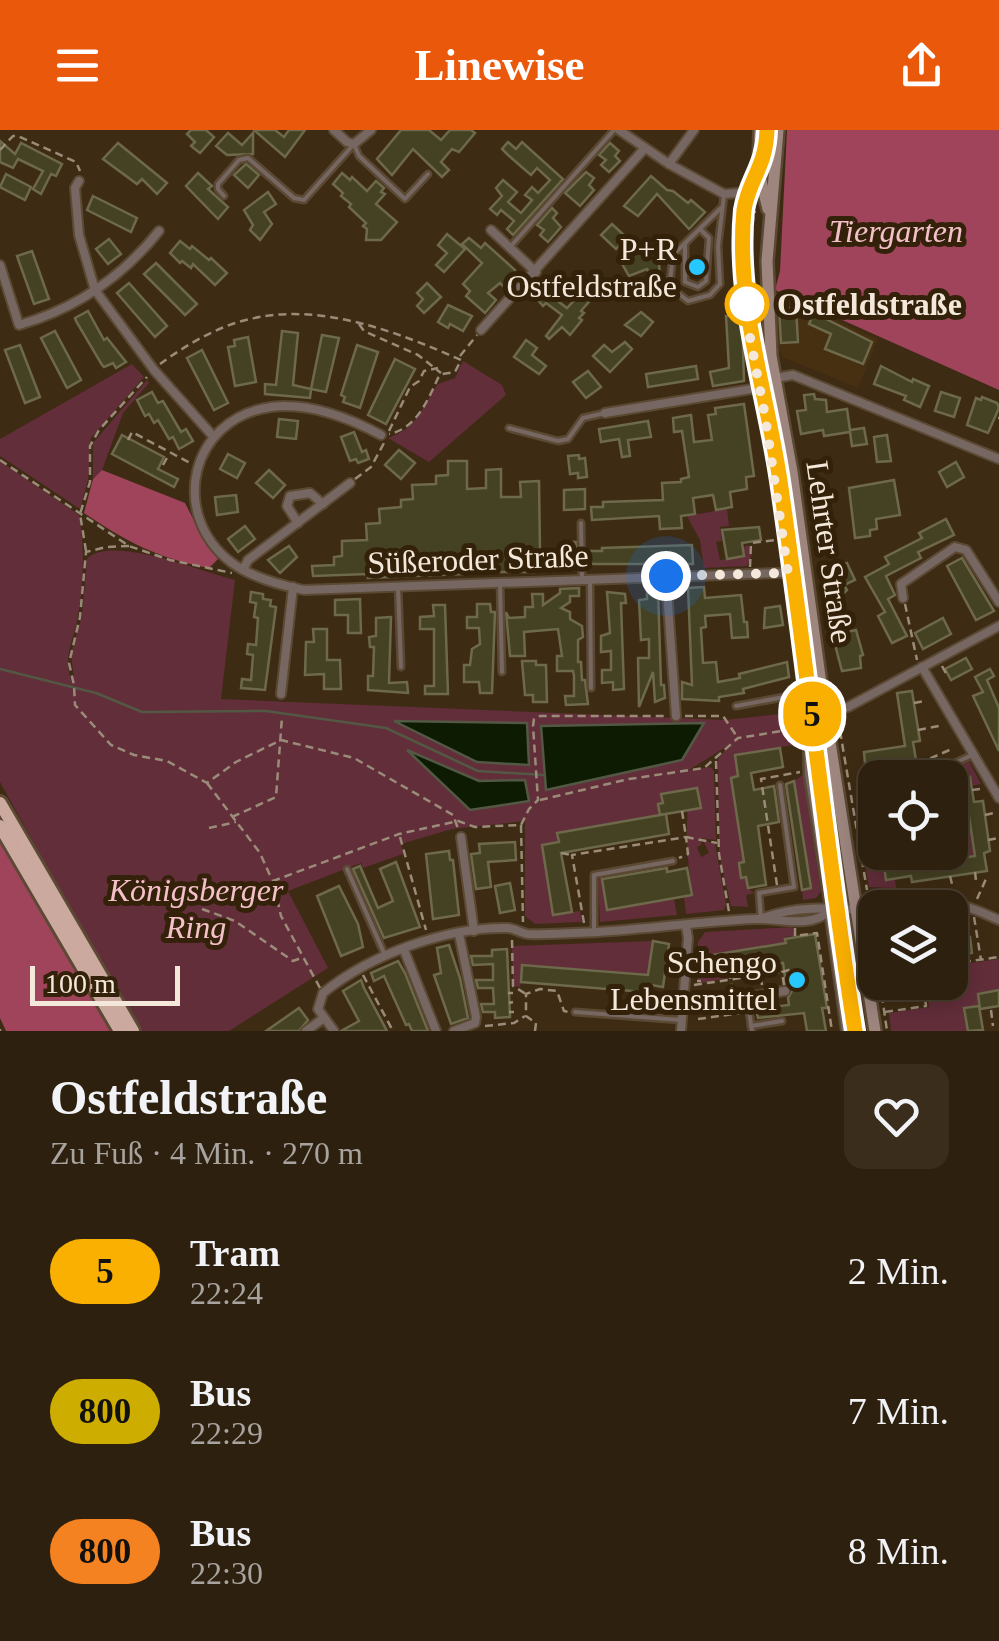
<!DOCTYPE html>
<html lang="de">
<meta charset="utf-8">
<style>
:root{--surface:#2e200e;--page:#3a2d1c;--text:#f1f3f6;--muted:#a7a39e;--line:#493e2e;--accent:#ea580c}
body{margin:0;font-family:Georgia,serif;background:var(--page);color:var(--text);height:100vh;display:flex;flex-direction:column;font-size:38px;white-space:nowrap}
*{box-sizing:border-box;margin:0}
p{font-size:32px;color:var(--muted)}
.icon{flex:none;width:55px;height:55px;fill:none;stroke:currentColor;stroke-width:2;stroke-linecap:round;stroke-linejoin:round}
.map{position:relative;height:901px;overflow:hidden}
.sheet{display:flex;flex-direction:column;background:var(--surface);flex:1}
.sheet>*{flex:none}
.badge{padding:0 20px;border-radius:32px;font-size:35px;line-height:65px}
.fabs{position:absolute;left:858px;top:630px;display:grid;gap:20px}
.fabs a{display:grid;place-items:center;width:110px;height:110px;border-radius:20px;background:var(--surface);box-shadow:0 5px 25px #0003,0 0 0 2px var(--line);font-size:50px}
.scale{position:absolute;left:30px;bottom:25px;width:150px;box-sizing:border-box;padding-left:10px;border:5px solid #f4e8da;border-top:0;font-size:28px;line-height:35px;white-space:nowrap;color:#f4e8da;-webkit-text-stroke:8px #332109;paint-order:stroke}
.you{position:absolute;width:50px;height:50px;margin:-25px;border:8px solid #fff;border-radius:50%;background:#1a73e8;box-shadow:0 0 0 15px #1a73e833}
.map>.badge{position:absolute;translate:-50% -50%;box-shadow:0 0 0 5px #fff}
.round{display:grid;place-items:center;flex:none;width:105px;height:105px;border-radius:20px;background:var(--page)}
.overview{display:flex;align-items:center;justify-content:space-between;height:170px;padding:0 50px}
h1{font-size:48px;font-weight:600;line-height:75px}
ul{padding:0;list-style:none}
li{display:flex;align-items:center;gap:30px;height:140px;padding:0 50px}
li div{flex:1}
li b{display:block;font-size:38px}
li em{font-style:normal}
li .badge{min-width:110px;font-weight:700;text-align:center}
header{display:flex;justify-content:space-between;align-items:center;height:130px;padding:0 50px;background:var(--accent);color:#fff;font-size:45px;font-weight:600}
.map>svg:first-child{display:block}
</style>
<header><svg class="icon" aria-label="menu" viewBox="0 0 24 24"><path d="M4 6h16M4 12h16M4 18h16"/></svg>Linewise<svg class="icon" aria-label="share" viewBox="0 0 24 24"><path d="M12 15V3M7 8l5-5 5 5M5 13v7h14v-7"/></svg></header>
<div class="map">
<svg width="999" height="901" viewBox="0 0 999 901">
<rect width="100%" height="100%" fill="#3e2b13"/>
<path fill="#472f11" d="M776 163 878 209 858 258 782 227 779 220Z"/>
<g fill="#622e3a">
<path d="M463 231 502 255 506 265 429 332 388 308C418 298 421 278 438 254L455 248Z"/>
<path d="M132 234 144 247 91 308 88 350 80 379 0 326V309Z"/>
<path d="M147 250 149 253 123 283 102 340 93 349V313Z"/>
<path d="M0 331 79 385C85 419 84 456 77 491 73 512 64 524 70 546L74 549 71 523 82 486 87 429C111 404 202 442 235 450L221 569 725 590 799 582 792 605H799L800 614 744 623 740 646 731 648 744 732 739 734 741 748 746 747 748 758 754 763 746 765 748 777 731 776 719 724 718 629 729 615 689 640 710 637 714 641 716 710 701 708V715L697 717 701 727 709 723 703 710 715 714 726 774 724 780 686 784 684 767 693 765C686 727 685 696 690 658L662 664 663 673 658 675 660 685 558 702 559 712 542 715 553 785 580 781 582 792 535 794 525 786V691L452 699 401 714 403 724 363 738 361 733 288 761 328 838 229 901H142L103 838 0 652Z"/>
<path d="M727 379 729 396 720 397 722 411 716 412 720 430 744 427 743 418 748 415 752 424 747 436 704 438 700 410 687 386Z"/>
<path d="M968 629 981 654 971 656 954 650 958 674 967 673 975 726 910 736 908 731 884 735 886 750 895 749 896 758 869 757 861 710 875 707V722H950V648L938 647Z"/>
<path d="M803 645 821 761 816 768 803 770 802 760 810 758 794 651Z"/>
<path d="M611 746 602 750 608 780 674 769 677 785 600 792 598 751 601 747Z"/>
<path d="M793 797 794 806 785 807 786 813 706 826 709 844 727 841 728 848 702 853 698 850V812L705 802Z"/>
<path d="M653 811 648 847 523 835 520 857 513 856 512 816Z"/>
<path d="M999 829V860L978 863 979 875 964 878 968 901H891L889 883 929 877 925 853 950 852V836Z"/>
</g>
<g fill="#9f445b">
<path d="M787 0H999V260L775 160 780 141Z"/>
<path d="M102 340 185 373 207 416 218 429 209 438C157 428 127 412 84 383L93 349Z"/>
<path d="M0 709 112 901H6L0 888Z"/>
</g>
<g fill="#0e1b03" stroke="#535844" stroke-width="2.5">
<path d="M394 591 527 593 529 635 477 632Z"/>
<path d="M704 593 682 630 546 660 541 596Z"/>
<path d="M407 620 479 651 525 650 529 671 470 680Z"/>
</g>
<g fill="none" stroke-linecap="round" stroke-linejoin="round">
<path stroke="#535844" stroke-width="2.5" d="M0 539 96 563 142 582 266 581 386 598 478 641 544 645"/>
</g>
<g fill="#454123" stroke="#6d694a" stroke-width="2.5">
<path d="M191 0H206L214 7 200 23 191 16 195 12 187 4Z"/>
<path d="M254 0H275L284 7 289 0H305L285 27Z"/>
<path d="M401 0H429L441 10 450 0H471L475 3 459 22 452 19 441 32 449 40 442 47 413 19 392 45 377 29Z"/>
<path d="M228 3 242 15 253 3V24L227 25 216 16Z"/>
<path d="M0 11 15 24 21 13 62 34 56 46 51 44 41 64 33 59 43 41 18 29 13 38 0 32Z"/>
<path d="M508 12 516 19 522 12 563 49 513 105 507 99 514 91 501 80 497 85 490 79 502 66 496 58 503 50 517 62 508 72 521 83 532 70 525 65 532 57 538 63 550 50 537 38 531 45 508 25 502 19Z"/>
<path d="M118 13 167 53 157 64 142 49 137 54 103 29Z"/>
<path d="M610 13 619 21 615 26 620 31 609 42 601 35 606 30 599 25Z"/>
<path d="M246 34 259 45 248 58 234 45Z"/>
<path d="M586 42 594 48 589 55 594 60 580 76 565 63Z"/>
<path d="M198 43 212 56 208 59 228 77 218 89 186 56Z"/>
<path d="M342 43 350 50 352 47 367 61 376 51 384 58 381 62 385 64 376 74 397 92 381 110H366L367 99 363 96 366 93 349 77 351 74 341 66 343 63 333 54Z"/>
<path d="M6 44 31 57 25 70 0 57Z"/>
<path d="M651 46 667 60 673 61 688 73 691 70 705 82 689 99 657 64 638 86 624 76Z"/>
<path d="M268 62 276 74 264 82 272 94 260 110 250 100 253 95 244 80Z"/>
<path d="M93 66 137 88 131 102 87 80Z"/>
<path d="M552 78 557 83 553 88 561 97 548 112 540 105 544 100 537 95Z"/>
<path d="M612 94 627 108 616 119 601 105Z"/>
<path d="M447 104 465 119 444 142 436 135 447 123 438 115Z"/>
<path d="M469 108 481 118 485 113 515 140 516 149 506 159 500 153 488 163 496 170 485 183 466 166 470 161 463 154 482 133 462 114Z"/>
<path d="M109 109 121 124 108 134 96 119Z"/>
<path d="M180 111 190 119 192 116 209 130 211 128 227 143 215 155 193 134 191 138 182 131 180 133 170 123Z"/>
<path d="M657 113 662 166 650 170 646 163 657 156 647 139 629 146 621 132 639 121 636 116Z"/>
<path d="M32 121 49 169 34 174 17 126Z"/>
<path d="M156 133 197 174 185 185 144 144Z"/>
<path d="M592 151 596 155 606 153 613 159 606 166 602 163 598 168 595 165 581 181 584 183 579 188 582 190 570 205 562 197 549 209 546 206 562 185 546 173 543 176 535 167 542 159 567 178Z"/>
<path d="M129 153 167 196 155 207 117 163Z"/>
<path d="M427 153 441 167 424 183 417 176 423 169 417 163Z"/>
<path d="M448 175 472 186 463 201 450 194 448 198 438 192Z"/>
<path d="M796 178 798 212 781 213 779 179Z"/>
<path d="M88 181 104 210 107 208 126 232 116 238 113 233 104 237 102 235 76 191 75 188Z"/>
<path d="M641 182 653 192 641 206 625 195Z"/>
<path d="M814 183 872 212 863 234 825 219 831 204 809 194Z"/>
<path d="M742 185 744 251 713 256 710 242 729 238 726 186Z"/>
<path d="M55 201 81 250 67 258 41 208Z"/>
<path d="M282 201 298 203 293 255 311 259 310 268 265 264V254L276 255Z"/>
<path d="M322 205 339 208 326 262 311 259Z"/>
<path d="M248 207 256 252 235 256 228 217 235 216 234 210Z"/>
<path d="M526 210 537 218 532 225 546 236 539 244 514 227Z"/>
<path d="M625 212 632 219 610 242 593 226 604 215 612 222Z"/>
<path d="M20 215 40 267 25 273 5 220Z"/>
<path d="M357 215 378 222 360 278 343 272 345 267 341 265Z"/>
<path d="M202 220 228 273 214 280 187 228Z"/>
<path d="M395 229 415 239 386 294 368 285Z"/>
<path d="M696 236 698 249 648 257 646 244Z"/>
<path d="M881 236 912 252 913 249 929 256 920 277 904 270 906 266 874 254Z"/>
<path d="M588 241 601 257 586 268 573 252Z"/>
<path d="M152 262 158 273 163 271 181 302 186 299 193 311 179 319 173 307 169 309 158 290 154 293 149 284 145 286 137 270Z"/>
<path d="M941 262 960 268 954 287 935 281Z"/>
<path d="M814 264 815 269 826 270 827 282 847 279 850 300 864 298 867 314 852 316 850 302 824 306 823 300 801 304 797 281 806 280 804 265Z"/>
<path d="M982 267 997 273 999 278 988 303 967 295 976 268 981 270Z"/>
<path d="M744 274 754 346 746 347 747 359 730 362 732 377 716 380 713 365 693 368 695 384 681 386 682 398 660 399 659 386 592 390 591 377H603V372L663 370 662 353 681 352V349L689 347 682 301 674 302 673 288 691 285 694 312 712 310 708 285 716 284 715 278Z"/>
<path d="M279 289 298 291 296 309 277 307Z"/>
<path d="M648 291 651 307 628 310 630 326 622 327 619 309 601 312 599 299Z"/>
<path d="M354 302 362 322 366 320 369 329 358 333 356 329 350 331 341 307Z"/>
<path d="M122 305 164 327 158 339 178 349 174 357 112 324Z"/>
<path d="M887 305 891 331 877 332 874 307Z"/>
<path d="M399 320 415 333 401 349 385 335Z"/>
<path d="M228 324 245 333 237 348 220 339Z"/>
<path d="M579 325V329L585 328 587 347 578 348V343L570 344 568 326Z"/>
<path d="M448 331H467V359L486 358V340L501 339V367H521L520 352 539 351 540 422 562 421V412H576V435L534 436V442H463V444L368 448V444L313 446 312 436 334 435V427L342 426V411L367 410 366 394 380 393 379 379 401 377V370L413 369 412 355 436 354V346L448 345Z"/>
<path d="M956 332 964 347 947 357 939 342Z"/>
<path d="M269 340 285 355 273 368 256 353Z"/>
<path d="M894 350 900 385 876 389 877 399 870 400V406L855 408 849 358Z"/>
<path d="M585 359V379L564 380V360Z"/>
<path d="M236 365 238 382 217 385 215 367Z"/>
<path d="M829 386 833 417 817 419 813 388Z"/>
<path d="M946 389 954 405 918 422 921 428 886 446 895 465 888 469 907 506 892 513 878 486 885 482 865 447 889 434 885 427 922 408 919 403Z"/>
<path d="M245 396 255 409 238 422 228 409Z"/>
<path d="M759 397 761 410 742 413 744 426 727 429 722 400Z"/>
<path d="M692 415 693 434H587V421H602V418Z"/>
<path d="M289 416 297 427 280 443 268 430Z"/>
<path d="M962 428 994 481 976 490 947 436Z"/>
<path d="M847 433 855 450 844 455 847 460 838 469 835 465 825 467 822 446 834 445V437Z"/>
<path d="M704 457 705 468 741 465 744 492H747L748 507 732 508 730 484 705 486 706 497 701 498 703 533 716 532 718 552 740 548 739 544 787 532 789 547 743 559 744 563 719 567V571L682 569V552L692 555 688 458Z"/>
<path d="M579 458V466H570V472L561 478 570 482V489L582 496 583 507 578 510V532H581L582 550H585L588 574 566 575 565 566H574V546L573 541H557V526H562L558 499 524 502 525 526H510L506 482 509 488 525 487V477H533L532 464H543V475L560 463V459Z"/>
<path d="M658 459 661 555H664L665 568 655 572 653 542 639 577 638 528H649V509L641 510 639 470 647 469V460Z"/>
<path d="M251 462 263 464V469L271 470 270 476 276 477 265 560 241 558 242 549 251 550 253 525 247 524 248 514 256 515 258 488 254 487 256 473 250 472Z"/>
<path d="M607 462 625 464 626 473H621L624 559 613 560V552L602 553V540H611V521L601 522V506L610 503Z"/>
<path d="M360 469 361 503H348V485H335V470Z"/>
<path d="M477 474H490L491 482H495L492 563H480L479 552H464V535H470L472 519 480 514 479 498H467V487H477Z"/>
<path d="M433 475H445L448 564H425V556H434V499H420V487L434 486Z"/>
<path d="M780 476 783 495 764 498 765 478Z"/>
<path d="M391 487 389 553 407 552 408 563 368 560V546H373L374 517H370L369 507 376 506V488Z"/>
<path d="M943 488 951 504 923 519 915 503Z"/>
<path d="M313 499H327V530H340L341 559H324V544L305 545 306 512H314Z"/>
<path d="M856 500 863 525 860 526 861 538 842 541 834 511H837L836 504Z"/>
<path d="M966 528 972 539 951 550 945 539Z"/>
<path d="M522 531H536V535H546L547 572H533V565H525Z"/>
<path d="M990 539 994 546 987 550 999 578V621L973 566 983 562 975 547Z"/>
<path d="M912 561 920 611 913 612 916 630 881 636 883 648H875V689H870L864 622 905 616 897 563Z"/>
<path d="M780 618 783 637 751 643 754 660 774 656 779 692 758 696 766 755 748 758 746 747 741 748 739 733 744 732 731 648 738 646 735 625Z"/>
<path d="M970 647 974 672 983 671 990 721 984 723 987 741 912 752 911 746 886 750 884 735 909 731 910 736 975 726 967 673 958 675 954 649Z"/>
<path d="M794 651 811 758 802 760 786 654Z"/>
<path d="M697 658 701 678 660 685 658 674 663 673 661 664Z"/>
<path d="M666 684 669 704 561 723 572 782 553 785 542 715 559 712 557 703Z"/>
<path d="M515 712 516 730 488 732 491 757 476 759 471 724 480 723 479 714Z"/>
<path d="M449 721 450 730H453L459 785 433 789 426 724Z"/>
<path d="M396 732 420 797 384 808 353 739 360 736 378 778 393 771 380 739Z"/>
<path d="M667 738V742L687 738 692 765 607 780 602 749Z"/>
<path d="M510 753 515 780 500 783 495 756Z"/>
<path d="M339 756 358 794 363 817 341 826 317 766Z"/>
<path d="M815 804 827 878H822L826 901H807L804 883 758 888 756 879 789 875 788 868 792 861 786 854 783 833 709 844 706 826 786 813 785 809Z"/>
<path d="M970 807 972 823 950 826V810Z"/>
<path d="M653 811 669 814 663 857 645 854 644 862 521 852 522 835 648 845Z"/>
<path d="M449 815 460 848 468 888 451 894 434 845 441 843 437 818Z"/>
<path d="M507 819 510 887 495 888V882H483L481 874H494L493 858H478L476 850H493V834L473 835 471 826H492V820Z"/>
<path d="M398 831 405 843 428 901H412L409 894 406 895 384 846 374 851 371 843Z"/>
<path d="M361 850 364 858 387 901H341L359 891 343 861Z"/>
<path d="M999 860V876L980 879 978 864Z"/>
<path d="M979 876 983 900 968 901 964 878Z"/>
<path d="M299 878 308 890 299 901H266Z"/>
</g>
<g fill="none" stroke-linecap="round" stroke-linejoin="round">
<g stroke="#5b4933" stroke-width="9">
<g id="service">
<path d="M224 66 218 59V54L239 30 248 28 294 68 304 70 354 14 359 26 405 69 428 44"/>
<path d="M721 78 673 125 670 151 674 160 688 171 710 165 720 154 718 116 724 65"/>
<path d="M685 114V152L698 157 706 151 709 108 700 99"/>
<path d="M511 116 614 0"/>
<path d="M509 298 558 311 568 309 583 288 605 283"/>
<path d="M581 393 582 449"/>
<path d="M787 443 806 598 807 645 828 775"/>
<path d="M590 449 591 558"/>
<path d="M500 453 502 542"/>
<path d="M398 457 401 537"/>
<path d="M736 576 800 564"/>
<path d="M922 648 970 626"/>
<path d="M347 739 384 823"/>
<path d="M761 789 759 763 794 757 780 655"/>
<path d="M594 799V745L673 731"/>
<path d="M747 868 752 901"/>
<path d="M575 882 681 890"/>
<path d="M751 896 782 891"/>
</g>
</g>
<g stroke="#5b4933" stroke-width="12">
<g id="minor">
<path d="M334 0 347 12 354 14 371 0"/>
<path d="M619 0 669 34 724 64 765 61"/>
<path d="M669 34 694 0"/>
<path d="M79 51 75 58 79 105 95 160 154 240 212 305"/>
<path d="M491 100 536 142"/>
<path d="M0 135 19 195C75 179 123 146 159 101"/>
<path d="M481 200 645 18"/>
<path d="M775 248 793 245 999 329"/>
<path d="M605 283 776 255"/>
<path d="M381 305C349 288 308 272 271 277 190 288 168 385 232 433 253 448 280 455 304 460L806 442"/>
<path d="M298 393 287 376 290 366 310 363 323 374"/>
<path d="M243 440 248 430 350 353"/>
<path d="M666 446 676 586"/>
<path d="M903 468 901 454 955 417 966 420 999 472"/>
<path d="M922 537 999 668"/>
<path d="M281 564 293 457"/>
<path d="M848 577 999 496"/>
<path d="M461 707 474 801"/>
<path d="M857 778C890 748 963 773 999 790"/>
<path d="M904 778 938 771"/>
<path d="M829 781 846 901"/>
<path d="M763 788C801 774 836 779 875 781"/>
<path d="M404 820 436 901"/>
<path d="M683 877 785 861"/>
<path d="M306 901 324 888"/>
<path d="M334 901 318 879 323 863C370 825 445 797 507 798 514 798 520 803 528 804 550 805 574 803 597 802 650 799 703 791 756 789 778 788 811 799 829 781"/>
<path d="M454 901 475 893 476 887 459 804"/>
<path d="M681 901 688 808 686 796"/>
</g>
</g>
<g stroke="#5b4933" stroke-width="16">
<g id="secondary">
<path d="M760 0 759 43 768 79"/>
<path d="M778 0 767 131 771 226 792 342 822 561 875 901"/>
</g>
</g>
<g stroke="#5b4933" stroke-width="18">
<g id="trunk">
<path d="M0 673 133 901"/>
<path d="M0 696 120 901"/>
</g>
</g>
<g stroke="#9b8c79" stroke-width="2.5" stroke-dasharray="8 5" stroke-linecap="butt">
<path d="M0 20 13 6H18L76 32 80 41"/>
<path d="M736 73 744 176 757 249"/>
<path d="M739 80 756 82"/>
<path d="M748 82 747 108H750"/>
<path d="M750 108 751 83"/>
<path d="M751 108 754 82"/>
<path d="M754 193 756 203"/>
<path d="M359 194 364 201 418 225 441 243"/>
<path d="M460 226 477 205"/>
<path d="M160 234C186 215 218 196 250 189 320 172 398 202 461 230L455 242 442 244 438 248C428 270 416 299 389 304"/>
<path d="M760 267 786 431"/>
<path d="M998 288H999"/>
<path d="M389 301 410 257 419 251 424 241 438 238"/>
<path d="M128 310 132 302 192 334"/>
<path d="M0 330 129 416 170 430 232 443"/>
<path d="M163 335 169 324"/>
<path d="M355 349 371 337 384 313"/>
<path d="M129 416 106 417 86 422 80 487 69 533 74 555 75 575 111 615 134 625 167 631 207 653 236 632 281 610 354 628 453 685 459 701"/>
<path d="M86 421 80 384 90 352V316L99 300 147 247"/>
<path d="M750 437 751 413 775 410"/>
<path d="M905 474 917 530"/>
<path d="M942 536 948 547"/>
<path d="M914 573 925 571"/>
<path d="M685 586H723L738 608"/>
<path d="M918 600 939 596"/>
<path d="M840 601 867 760"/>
<path d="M716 631 719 724 729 782"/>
<path d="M890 648 889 639 913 636 954 618"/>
<path d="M207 653 260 723 272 750"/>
<path d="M972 660 981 659"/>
<path d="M540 670 629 649 704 638 738 608 801 598"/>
<path d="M682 681 686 707 717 713"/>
<path d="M985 685 994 683"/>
<path d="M232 687 276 667 282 587"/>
<path d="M521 695 523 792"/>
<path d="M209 698 236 692"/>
<path d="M400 707 426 800"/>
<path d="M859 707 875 705"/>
<path d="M988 710 998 708"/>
<path d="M561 723 572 725"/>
<path d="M975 742 976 751"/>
<path d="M950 746 952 754"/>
<path d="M777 755 761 649 800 642"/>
<path d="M977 769 986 749"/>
<path d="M202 779 235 791 293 831 301 828"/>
<path d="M974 787 981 830"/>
<path d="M871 788 875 816"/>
<path d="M584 793 572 725 686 707 688 724 679 728"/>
<path d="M795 798V806L817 803 832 901"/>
<path d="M845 803 850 838"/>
<path d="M512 810 513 856 526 864"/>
<path d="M950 834 999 827"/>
<path d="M759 837 762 855"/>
<path d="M729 841 732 858"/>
<path d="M363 845 393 901"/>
<path d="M697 851H701"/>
<path d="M880 852 887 901"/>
<path d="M694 855 782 842"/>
<path d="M784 855 782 842 792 839"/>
<path d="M924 857 940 852"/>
<path d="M320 858 281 786 273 751 399 704 458 691 475 697 521 695 529 679 538 670 533 596 534 589 540 586H667"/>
<path d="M508 863H513"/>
<path d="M509 873 513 872"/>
<path d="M991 880 993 896"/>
<path d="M509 882H514"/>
<path d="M885 882 926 876 923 852"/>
<path d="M698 889 741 883"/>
<path d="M485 896 514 893 525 886"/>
<path d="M0 899V901"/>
<path d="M535 901 536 893 526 886V864L540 859 557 861 564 881 569 882"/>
</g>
<use href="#service" stroke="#766762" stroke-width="4"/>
<use href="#minor" stroke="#766762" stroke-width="8"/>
<use href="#secondary" stroke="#9e867f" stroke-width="11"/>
<use href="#trunk" stroke="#cba99e" stroke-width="12"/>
<path stroke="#a0917f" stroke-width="2.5" d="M767 0 764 28 746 64 743 80 749 187 770 289 791 427 855 901"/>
</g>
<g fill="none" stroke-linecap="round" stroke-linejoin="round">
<g stroke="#fff" stroke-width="22">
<path id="line" d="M767 0C766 37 749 49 744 80 735 171 767 262 780 351 807 534 826 718 855 901"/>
</g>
<use href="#line" stroke="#f9b000" stroke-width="15"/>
<path stroke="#f4e8da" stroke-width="10" stroke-dasharray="0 18" d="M666 446 788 443 765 286 744 176 747 174"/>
</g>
<g fill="#27c8ff" stroke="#332109" stroke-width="4">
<circle cx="697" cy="137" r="10"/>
<circle cx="797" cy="850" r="10"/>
</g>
<circle fill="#fff" stroke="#f9b000" stroke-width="5" cx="747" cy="174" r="20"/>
<g text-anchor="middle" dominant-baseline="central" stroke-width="10" stroke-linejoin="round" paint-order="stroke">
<g font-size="32" font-style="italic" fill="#f4c0c9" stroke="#332109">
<text x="896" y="101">Tiergarten</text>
<text x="196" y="760">Königsberger<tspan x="196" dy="37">Ring</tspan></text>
</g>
<g font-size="32" fill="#f4e8da" stroke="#332109" text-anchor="end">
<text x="677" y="119">P+R<tspan x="677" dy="37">Ostfeldstraße</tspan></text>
<text x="777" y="832">Schengo<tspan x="777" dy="37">Lebensmittel</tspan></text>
</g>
<g font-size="32" font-weight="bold" fill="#f4e8da" stroke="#332109" text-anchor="start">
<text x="777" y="174">Ostfeldstraße</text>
</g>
<g font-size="32" fill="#f4e8da" stroke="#332109">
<text transform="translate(830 422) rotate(82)">Lehrter Straße</text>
<text transform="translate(478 429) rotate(-2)">Süßeroder Straße</text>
</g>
</g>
</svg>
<div class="fabs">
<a><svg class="icon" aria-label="locate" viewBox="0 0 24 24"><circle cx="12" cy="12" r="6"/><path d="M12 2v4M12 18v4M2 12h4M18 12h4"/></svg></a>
<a><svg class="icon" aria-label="layers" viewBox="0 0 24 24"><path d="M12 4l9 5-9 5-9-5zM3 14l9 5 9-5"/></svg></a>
</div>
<div class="scale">100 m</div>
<div class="you" style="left:666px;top:446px"></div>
<b class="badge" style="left:812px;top:584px;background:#f9b000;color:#111">5</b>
</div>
<section class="sheet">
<div class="overview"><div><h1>Ostfeldstraße</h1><p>Zu Fuß · 4 Min. · 270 m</p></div><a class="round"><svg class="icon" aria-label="heart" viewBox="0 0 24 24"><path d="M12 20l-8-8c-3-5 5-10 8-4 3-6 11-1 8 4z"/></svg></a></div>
<ul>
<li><span class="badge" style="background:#f9b000;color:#111">5</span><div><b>Tram</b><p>22:24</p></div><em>2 Min.</em></li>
<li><span class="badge" style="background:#cdad00;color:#111">800</span><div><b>Bus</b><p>22:29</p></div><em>7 Min.</em></li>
<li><span class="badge" style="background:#f58220;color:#111">800</span><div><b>Bus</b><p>22:30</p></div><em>8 Min.</em></li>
</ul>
</section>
